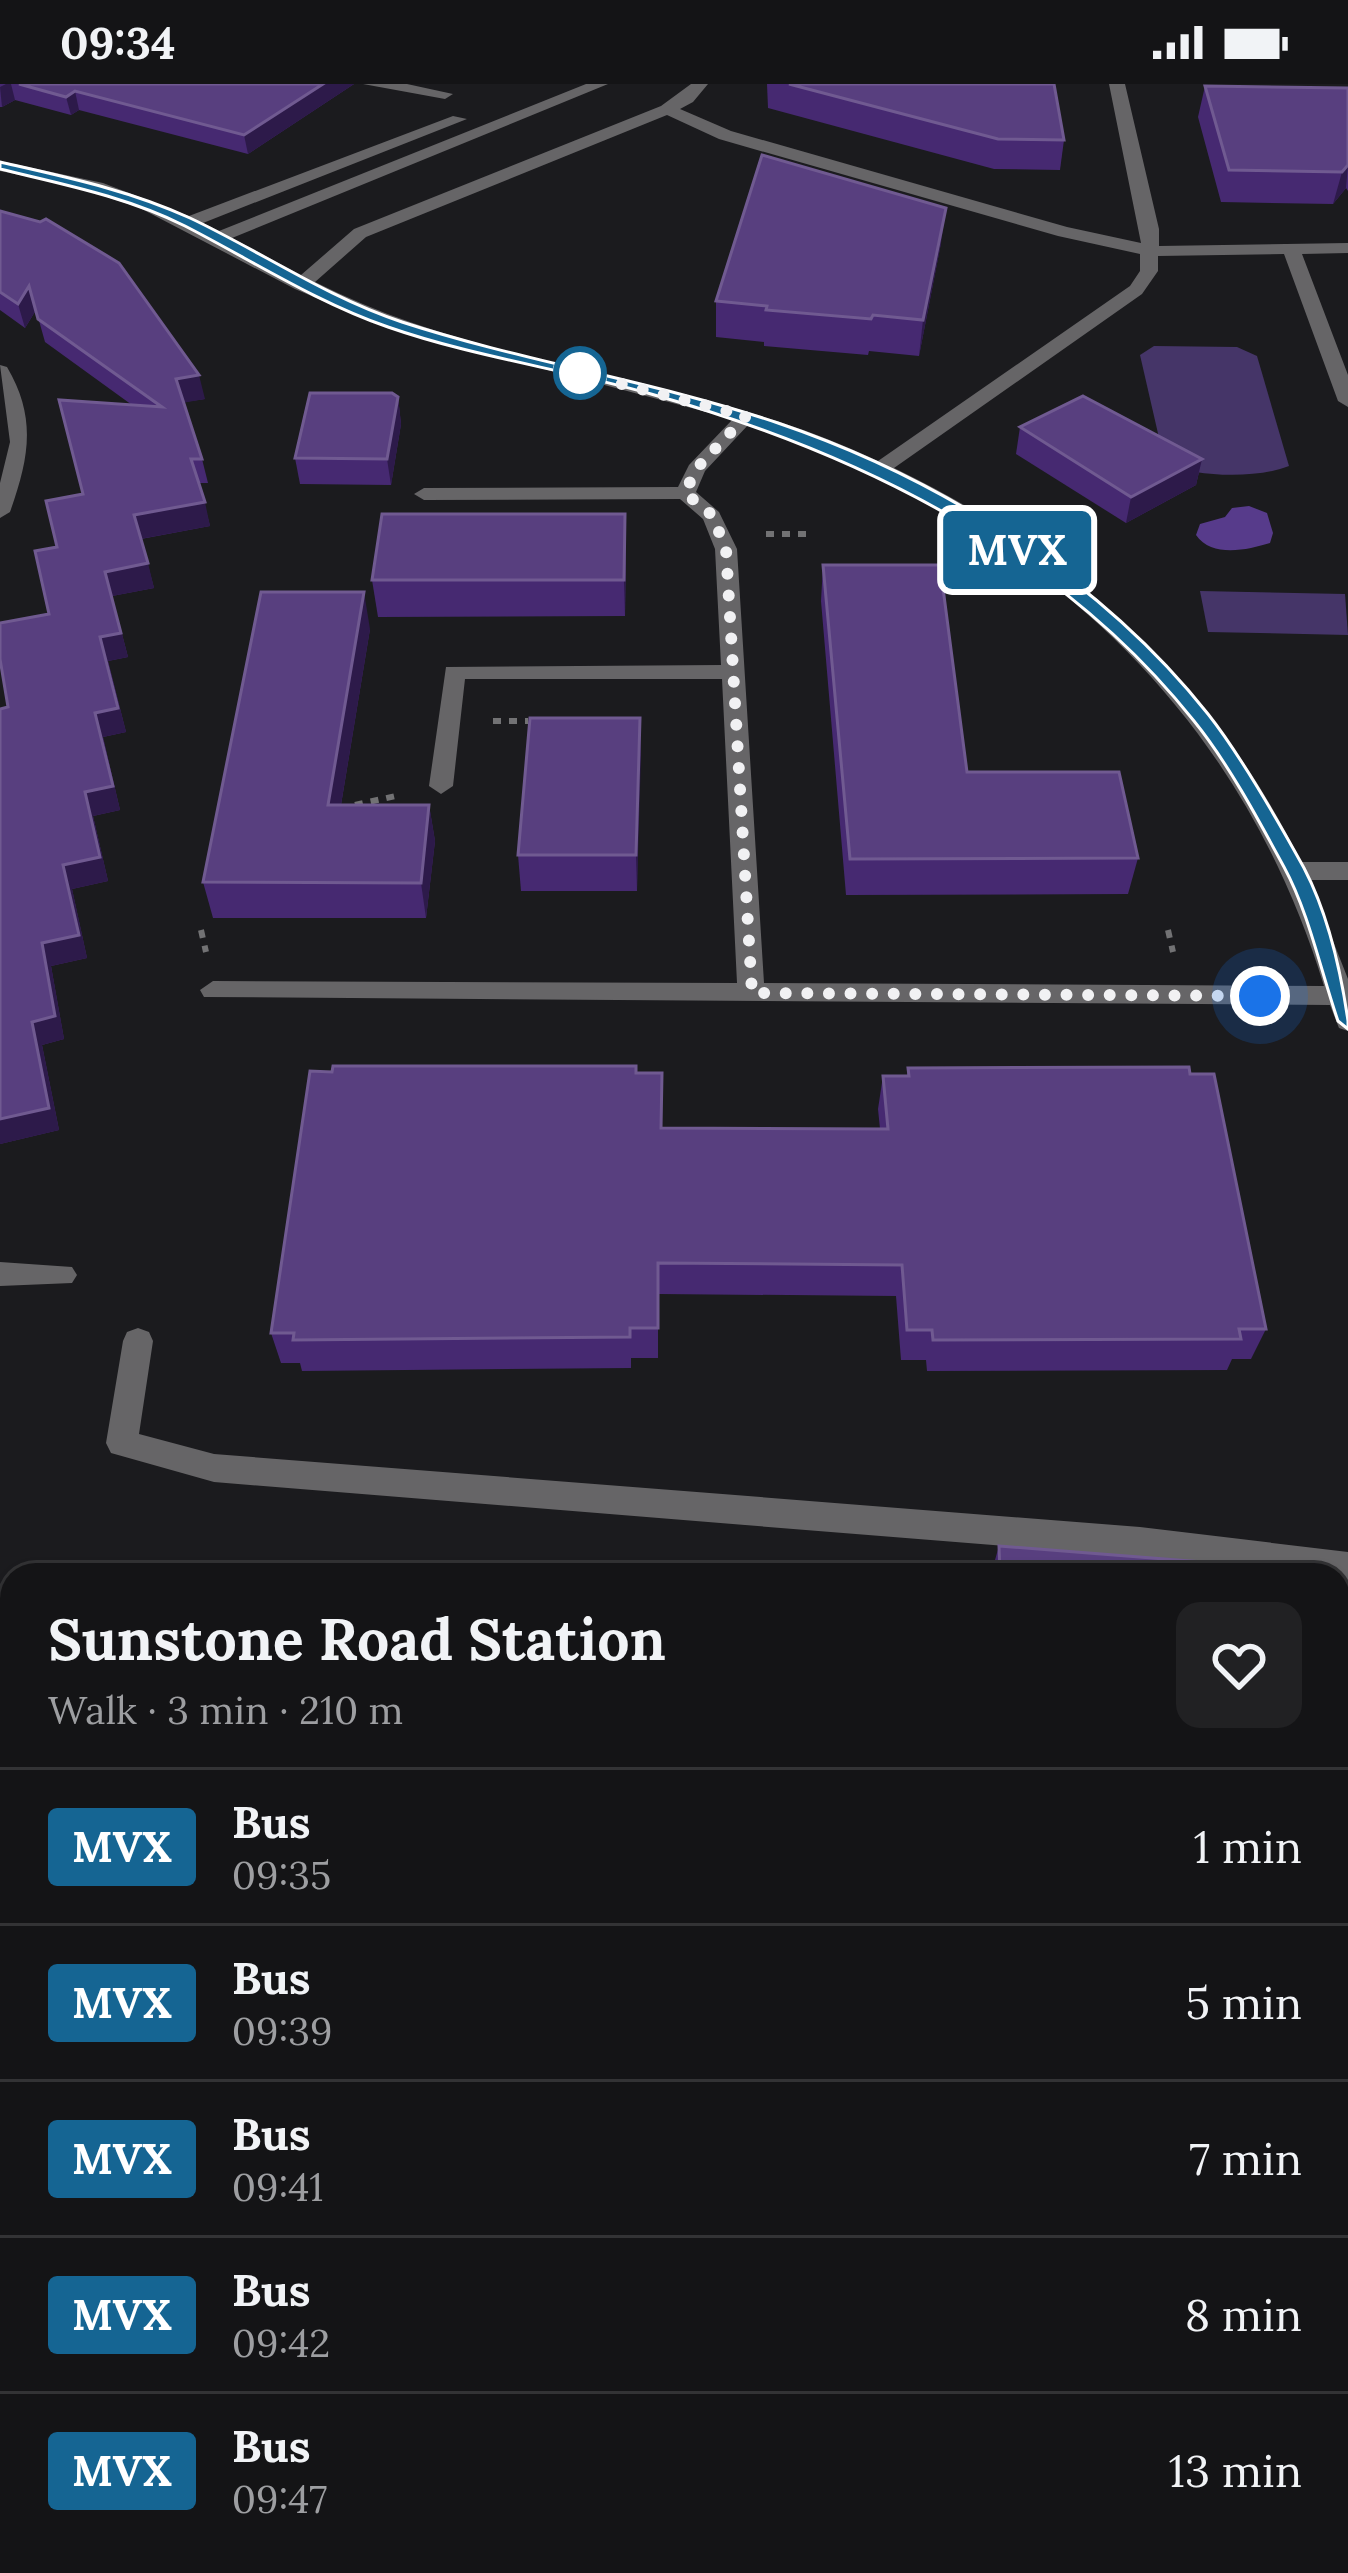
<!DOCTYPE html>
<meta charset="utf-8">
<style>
:root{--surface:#141416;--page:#212123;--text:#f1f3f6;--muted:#9d9ea1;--line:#333335}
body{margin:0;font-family:Lora,serif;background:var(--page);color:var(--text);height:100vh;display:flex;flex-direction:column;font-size:45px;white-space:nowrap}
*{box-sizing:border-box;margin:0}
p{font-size:39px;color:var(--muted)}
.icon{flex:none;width:66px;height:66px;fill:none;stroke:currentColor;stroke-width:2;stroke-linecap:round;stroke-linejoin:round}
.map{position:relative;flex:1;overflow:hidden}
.panel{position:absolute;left:0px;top:1479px;width:1350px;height:1011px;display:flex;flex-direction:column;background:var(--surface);border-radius:36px 36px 0 0;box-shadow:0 3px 9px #0004,0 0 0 3px var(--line)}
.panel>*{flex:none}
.badge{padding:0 24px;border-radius:9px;font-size:42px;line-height:78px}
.you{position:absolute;width:60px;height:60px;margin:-30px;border:9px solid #fff;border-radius:50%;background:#1a73e8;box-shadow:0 0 0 18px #1a73e833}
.map>.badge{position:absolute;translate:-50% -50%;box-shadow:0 0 0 6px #fff}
.round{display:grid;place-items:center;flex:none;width:126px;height:126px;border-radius:24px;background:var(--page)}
.overview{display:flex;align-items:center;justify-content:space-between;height:204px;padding:0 48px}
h1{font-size:57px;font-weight:700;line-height:90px}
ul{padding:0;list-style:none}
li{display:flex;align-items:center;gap:36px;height:156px;padding:0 48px;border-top:3px solid var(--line)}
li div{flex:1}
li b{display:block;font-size:45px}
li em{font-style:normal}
li .badge{min-width:132px;font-weight:700;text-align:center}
.status{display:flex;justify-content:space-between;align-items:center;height:84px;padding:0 60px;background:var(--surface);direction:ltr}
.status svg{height:33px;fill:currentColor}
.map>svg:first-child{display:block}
</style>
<div class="status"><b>09:34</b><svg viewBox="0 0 49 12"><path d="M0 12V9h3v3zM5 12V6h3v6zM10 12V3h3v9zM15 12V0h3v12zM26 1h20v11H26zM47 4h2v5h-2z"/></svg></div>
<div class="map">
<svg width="1348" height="2489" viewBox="0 0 1348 2489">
<rect width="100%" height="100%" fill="#1b1b1e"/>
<g fill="#453568">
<path d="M1154 262 1237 263 1257 272 1289 382C1257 395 1196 393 1165 380L1140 271Z"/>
<path d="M1200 507 1345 510 1348 551 1208 548Z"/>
</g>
<path fill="#573b8b" d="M1249 422 1267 429 1273 449 1270 459C1247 466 1212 474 1196 451L1200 440 1225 433 1232 424Z"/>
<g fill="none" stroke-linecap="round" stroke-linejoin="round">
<g stroke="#727274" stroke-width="6" stroke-dasharray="8 8" stroke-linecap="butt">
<path d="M766 450H806"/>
<path d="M493 637H528"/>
<path d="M355 721 400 711"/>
<path d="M201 846 206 868"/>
<path d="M1168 846 1173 868"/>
</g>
<g fill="#666567" fill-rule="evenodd">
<path d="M363 0H407L453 10 445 15Z"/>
<path d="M586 0H608L232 154 301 191 354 145 661 22 691 0H708L693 18 680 25 731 47 1067 143 1141 159 1109 0H1125L1159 145V162L1348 159V169L1302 170 1348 291V323L1338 317 1284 170 1158 172V187L1142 210 894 384C1072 469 1214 600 1301 778H1348V796H1309L1348 895V947L1339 944 1330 921 204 913 200 906 213 897 737 899 722 595H465L453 702 441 710 429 702 446 583 721 581 715 465 703 435 680 415 424 416 414 410 424 404 678 403 689 381 733 335 385 243 295 205 138 123 69 101 0 87V77L103 99 189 132 453 32 467 35 203 139 219 147ZM667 31 719 55 1058 152 1140 170V187L1130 202 878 377C699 291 492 288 315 198L366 153ZM749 340C1028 436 1236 614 1324 902L764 899 737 465 719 428 696 408 705 387Z"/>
<path d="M0 281 7 283C37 334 29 374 10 428L0 434V399L10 358Z"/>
<path d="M0 1178 72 1183 77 1191 72 1199 0 1202Z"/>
<path d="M138 1244 149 1248 153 1257 139 1350 214 1370 1140 1443 1348 1468V1498L1338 1497V1491H1292L1140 1473 214 1398 111 1369 106 1359 123 1257 127 1248Z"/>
<path d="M12 1998V2036L0 2038V2000Z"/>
<rect x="1338" y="2023" width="10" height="38"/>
</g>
</g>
<g fill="#462971">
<path d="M0 0H354L248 70 79 26 71 31 15 16 2 23H0Z"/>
<path d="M767 0H1054L1064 56 1060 86 994 85 768 24Z"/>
<path d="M1205 2 1348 4V107L1346 104 1333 120 1221 118 1198 33Z"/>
<path d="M0 127 205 315 184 318 202 375 208 399H199L210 442 141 455 154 504 112 512 128 573 108 577 126 648 103 653 120 726 93 732 108 797 72 805 87 874 51 882 64 955 42 961 59 1046 0 1060 8 623 49 530 57 463 132 321 45 258 36 226 25 244 0 226Z"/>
<path d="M941 159 919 272 869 267 868 271 764 262V258L716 253V217Z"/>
<path d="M398 313 401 340 391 401 300 400 295 374Z"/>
<path d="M1020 343 1202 375 1196 401 1126 439 1016 370Z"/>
<path d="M626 466 625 532 378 533 372 496Z"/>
<path d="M823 481 967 688 1138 774 1128 810 846 811 821 517Z"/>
<path d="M370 545 341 721H429L435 757 426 834H213L203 798Z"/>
<path d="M640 634 637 807H521L518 771Z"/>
<path d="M908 984 1266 1245 1251 1275H1232L1227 1286 927 1287 926 1276H901L896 1212 658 1210V1274H631V1284L302 1287 300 1279H281L271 1249 636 989 662 1044 880 1045 878 1025 883 992H907Z"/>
<path d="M999 1462 1228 1491H993V1483Z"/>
<path d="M0 1592H12V1748H6L0 1742Z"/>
<rect x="1338" y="1698" width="10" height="164"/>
<path d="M1140 2478H1338L1348 2489H1142Z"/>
</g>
<g fill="#2d1a4a">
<path d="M6 0H11L15 16 2 23 0 3Z"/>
<path d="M323 0H354L248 70 244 51Z"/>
<path d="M75 7 79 26 71 31 66 13Z"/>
<path d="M1348 81 1346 104 1333 120 1342 88Z"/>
<path d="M946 124 941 159 919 272 923 236Z"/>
<path d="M29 202 36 226 25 244 18 220Z"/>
<path d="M199 291 205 315 182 319 176 295Z"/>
<path d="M398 313 401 340 391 401 387 375Z"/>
<path d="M1202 375 1196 401 1126 439 1131 413Z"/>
<path d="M205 418 210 442 140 455 134 431Z"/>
<path d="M625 430 626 466 625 532 624 496Z"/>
<path d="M148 479 154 504 112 512 128 573 108 577 126 648 103 653 120 726 93 732 108 797 72 805 87 874 51 882 64 955 42 961 59 1046 0 1060V1035L32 938 42 859 85 708 95 629 105 488Z"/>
<path d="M364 508 370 545 335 757 328 721Z"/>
<path d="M640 634 641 671 637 807 636 771Z"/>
<path d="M429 721 435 757 426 834 421 799Z"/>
<path d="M211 2478H226L225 2488 209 2489Z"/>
</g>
<g fill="#583f7f" stroke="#705a91" stroke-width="3">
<path d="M19 0H323L244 51 75 7 66 13Z"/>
<path d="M789 0H1054L1064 56 998 55Z"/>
<path d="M1205 2 1348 4V81L1342 88 1229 86Z"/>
<path d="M762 71 946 124 923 236 873 231 871 235 766 226 767 222 716 217Z"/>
<path d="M0 127 40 138 46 135 119 179 199 291 176 295 202 375H191L205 418 134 431 148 479 105 488 121 549 100 553 118 624 95 629 113 702 85 708 100 773 63 781 79 851 42 859 55 932 32 938 49 1024 0 1035V625L8 623 0 575V539L49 530 35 467 57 463 46 417 83 410 59 316 162 323 38 235 29 202 18 220 0 208Z"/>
<path d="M310 309H392L398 313 387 375 295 374Z"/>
<path d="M1083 312 1202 375 1131 413 1020 343Z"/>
<path d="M382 430H625L624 496H372Z"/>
<path d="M823 481H940L967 688H1119L1138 774 850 775Z"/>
<path d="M261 508H364L328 721H429L421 799 203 798Z"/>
<path d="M530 634H640L636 771H518Z"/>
<path d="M333 982H636V989H662L661 1044 888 1045 883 992H909L908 984 1189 983 1190 990H1214L1266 1245H1239L1241 1255 933 1256 932 1246H907L902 1181 658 1179V1244H630V1253L293 1256 294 1249H271L310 987 332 988Z"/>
<path d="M999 1462 1227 1480 1228 1491H1000Z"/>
<rect x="0" y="1592" width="12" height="139"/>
<rect x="1338" y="1698" width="10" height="150"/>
<path d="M1338 2242H1348V2489H1156L1155 2478H1338Z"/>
<path d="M0 2364H12V2478H211L209 2489H0Z"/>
</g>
<path fill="#156593" stroke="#fff" stroke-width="3" d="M0 78C66 93 129 106 190 134 262 168 326 213 402 238 525 278 654 297 778 339 940 394 1101 495 1208 630 1242 673 1277 735 1304 784 1328 830 1341 888 1348 937V945L1338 937C1321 888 1309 829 1284 783 1258 735 1228 679 1194 637 1058 466 857 368 651 310 564 285 474 273 388 243 316 218 253 177 185 142 125 112 61 100 0 85Z"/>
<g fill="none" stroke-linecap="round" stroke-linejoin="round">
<path stroke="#f1f1f3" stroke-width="12" stroke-dasharray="0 21.6" d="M580 289 559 284 746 332 696 385 685 409 712 431 726 465 752 909 1260 912"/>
</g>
<circle fill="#fff" stroke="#156593" stroke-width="6" cx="580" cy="289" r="24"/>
</svg>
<div class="you" style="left:1260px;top:912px"></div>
<b class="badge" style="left:1017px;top:466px;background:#156593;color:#fff">MVX</b>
<section class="panel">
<div class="overview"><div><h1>Sunstone Road Station</h1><p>Walk · 3 min · 210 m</p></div><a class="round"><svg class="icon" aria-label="heart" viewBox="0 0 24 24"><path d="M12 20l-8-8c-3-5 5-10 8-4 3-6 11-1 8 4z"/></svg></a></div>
<ul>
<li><span class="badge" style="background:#156593;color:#fff">MVX</span><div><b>Bus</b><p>09:35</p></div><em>1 min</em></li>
<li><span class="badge" style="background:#156593;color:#fff">MVX</span><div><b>Bus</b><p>09:39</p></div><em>5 min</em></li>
<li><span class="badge" style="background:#156593;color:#fff">MVX</span><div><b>Bus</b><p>09:41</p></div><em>7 min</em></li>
<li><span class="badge" style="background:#156593;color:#fff">MVX</span><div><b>Bus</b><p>09:42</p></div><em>8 min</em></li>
<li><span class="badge" style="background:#156593;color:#fff">MVX</span><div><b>Bus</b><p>09:47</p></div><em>13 min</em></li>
</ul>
</section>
</div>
